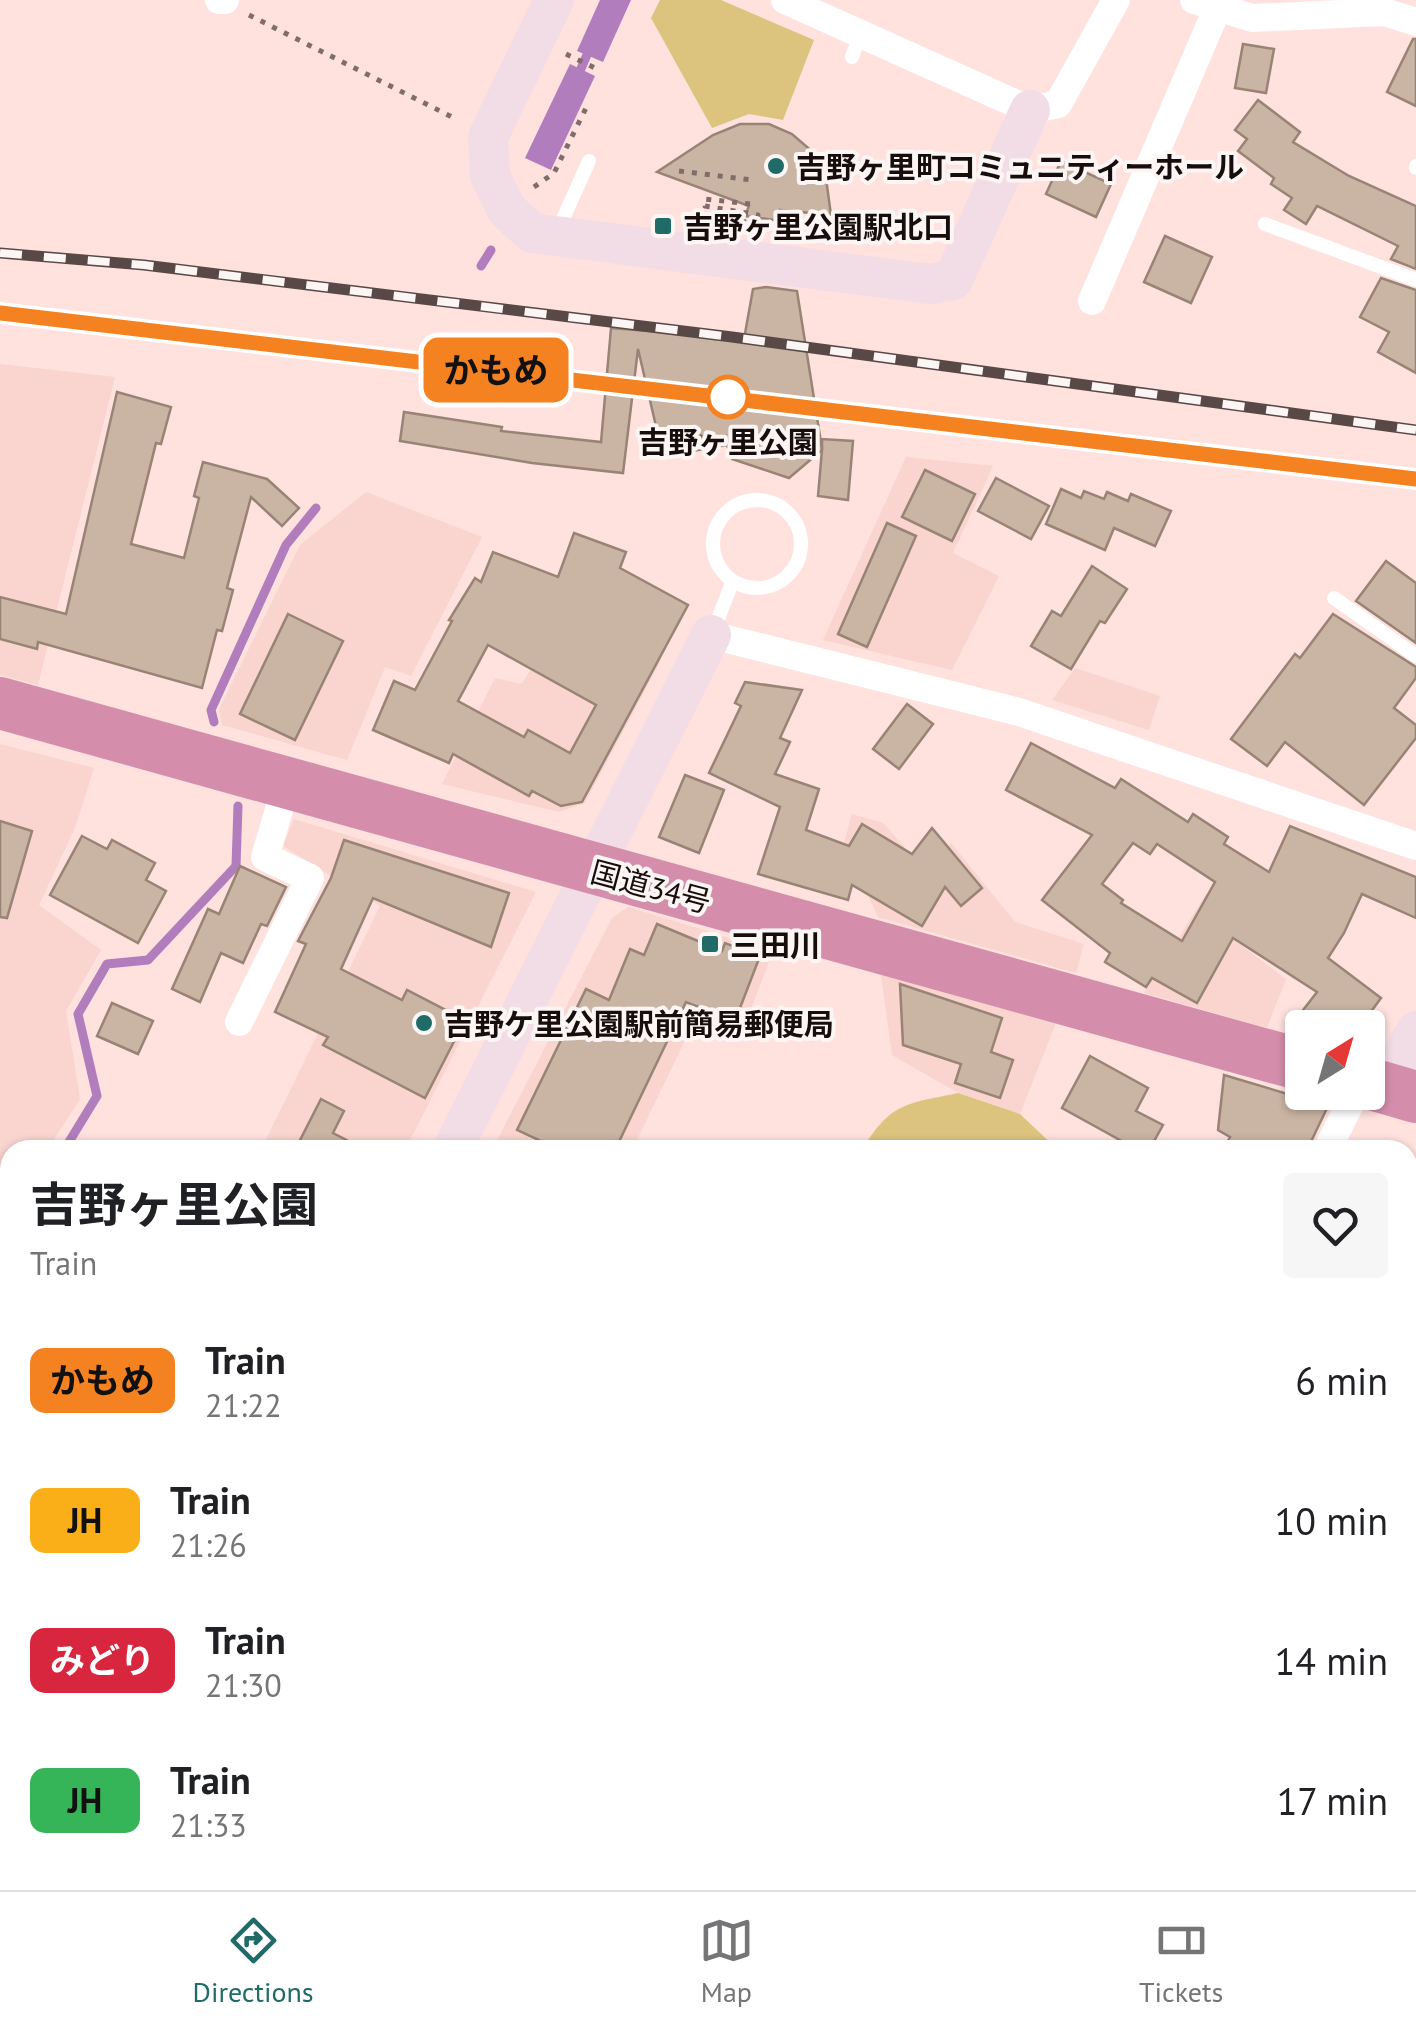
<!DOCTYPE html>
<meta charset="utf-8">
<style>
:root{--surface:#fff;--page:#f6f6f6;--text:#202124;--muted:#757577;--line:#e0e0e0;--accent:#206b67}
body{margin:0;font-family:"PT Sans","Noto Sans JP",sans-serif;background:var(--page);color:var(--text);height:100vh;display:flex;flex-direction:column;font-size:38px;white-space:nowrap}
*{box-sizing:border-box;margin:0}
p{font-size:32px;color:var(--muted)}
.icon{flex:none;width:55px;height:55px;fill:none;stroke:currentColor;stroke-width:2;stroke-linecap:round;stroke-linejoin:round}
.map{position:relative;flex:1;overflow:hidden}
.panel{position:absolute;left:0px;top:1140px;width:1418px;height:750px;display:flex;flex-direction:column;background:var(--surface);border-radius:30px 30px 0 0;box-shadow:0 2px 8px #0004}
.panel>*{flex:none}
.badge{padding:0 20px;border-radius:15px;font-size:35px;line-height:65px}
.needle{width:65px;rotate:37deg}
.fabs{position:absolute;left:1285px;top:1010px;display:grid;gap:20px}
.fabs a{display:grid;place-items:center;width:100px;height:100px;border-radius:10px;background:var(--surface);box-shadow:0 2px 8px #0004;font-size:50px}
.map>.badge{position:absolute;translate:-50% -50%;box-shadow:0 0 0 5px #fff}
.round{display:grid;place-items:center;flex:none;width:105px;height:105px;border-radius:10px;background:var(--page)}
.summary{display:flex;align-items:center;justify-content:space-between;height:170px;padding:0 30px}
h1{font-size:48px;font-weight:700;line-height:75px}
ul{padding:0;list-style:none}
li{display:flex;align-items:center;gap:30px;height:140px;padding:0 30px}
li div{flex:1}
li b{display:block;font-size:38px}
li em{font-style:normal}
li .badge{min-width:110px;font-weight:700;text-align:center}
.tab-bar{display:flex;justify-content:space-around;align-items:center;height:140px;border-top:2px solid var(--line);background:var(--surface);font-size:28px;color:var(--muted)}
.tab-bar a{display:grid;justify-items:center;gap:5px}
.tab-bar .active{color:var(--accent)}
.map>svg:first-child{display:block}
</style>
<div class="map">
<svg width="1416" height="1890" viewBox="0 0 1416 1890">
<rect width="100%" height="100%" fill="#ffe1de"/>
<g fill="#fad4cf">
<path d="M0 364 115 377 38 685 0 675Z"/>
<path d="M906 457 993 466 953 553 999 576 952 670 823 640Z"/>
<path d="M366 492 482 537 411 676 385 667 347 760 222 725 219 709 300 545Z"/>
<path d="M564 613 661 660 585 803 559 812 442 784 495 678 522 684Z"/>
<path d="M1075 668 1160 696 1149 730 1052 700Z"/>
<path d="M0 744 94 768 75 828 39 905 101 950 66 1011 80 1099 47 1150H10V1218L0 1213Z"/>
<path d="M852 814 883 823 927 872 951 843 1015 922 1084 944 1076 973 878 917 844 843Z"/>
<path d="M294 819 536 892 405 1150H261L380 906 283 846Z"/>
<path d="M1206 894 1248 919 1237 942 1286 979 1267 1028 1144 993Z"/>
<path d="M628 907 773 951 741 1035 694 1022 632 1150H492L612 918Z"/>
<path d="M880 968 1056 1023 1020 1114 958 1093 892 1055Z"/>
<path d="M291 1880 318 1890H165L144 1881Z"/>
</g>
<g fill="#dcc47f">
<path d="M660 0H721L814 40 783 120 749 114 712 128 651 18Z"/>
<path d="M958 1093 1020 1114 1058 1150H862C891 1102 906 1104 958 1093Z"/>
</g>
<g fill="#b17dbd">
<path d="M600 0H631L603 62 577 51Z"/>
<path d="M570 64 595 76 551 170 525 158Z"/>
</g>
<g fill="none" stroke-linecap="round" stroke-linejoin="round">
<g stroke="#b17dbd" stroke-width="9">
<path d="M576 80 590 48"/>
<path d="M481 266 491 250"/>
<path d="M214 722 211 710 286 545 316 508"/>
<path d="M64 1150 97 1096 78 1014 107 964 148 960 236 866 238 806"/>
<path d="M0 1301 10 1275"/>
</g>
</g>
<g fill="#cab4a4" stroke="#988475" stroke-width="2.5" fill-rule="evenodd">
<path d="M1413 39H1416V106L1387 92Z"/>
<path d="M1243 44 1274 49 1266 93 1235 88Z"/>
<path d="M1258 100 1300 132 1293 142 1349 176 1416 206V269L1391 259 1398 246 1317 206 1306 224 1284 210 1292 198 1271 184 1274 178 1238 151 1247 139 1235 130Z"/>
<path d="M740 124H769L792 134 814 153 826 178 831 215 780 210 781 221 745 216 749 206 657 172 713 135Z"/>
<path d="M1061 161 1111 184 1096 217 1046 194Z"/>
<path d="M1165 236 1212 257 1191 303 1144 282Z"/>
<path d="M1381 278 1416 290V373L1378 352 1389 332 1360 317Z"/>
<path d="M766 287 797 291 822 449V439L853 441 848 500 818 496 822 450 789 478 732 459 727 445 663 456 638 349 623 473 532 463 400 441 404 412 502 427 501 431 601 442 611 328 744 339 753 289Z"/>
<path d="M117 392 171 407 161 444 156 443 131 544 184 558 199 498 194 496 203 462 267 479 299 508 282 526 251 497 227 588 233 590 222 631 217 630 202 688 38 642 37 649 0 639V597L66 614Z"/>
<path d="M925 470 975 494 952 541 902 517Z"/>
<path d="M996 478 1049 506 1031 539 978 511Z"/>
<path d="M1061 489 1081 498 1084 491 1104 499 1107 492 1128 501 1131 494 1171 511 1155 546 1114 528 1105 550 1046 524Z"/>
<path d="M887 523 916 536 867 647 838 634Z"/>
<path d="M574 533 626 552 620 568 688 605 582 802 561 806 532 791 529 796 453 754 449 763 373 730 394 681 415 690 452 621 449 620 475 578 481 582 493 552 558 577ZM488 645 596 705 570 753 528 730 524 737 458 701Z"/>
<path d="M1386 561 1416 583V643L1356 601Z"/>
<path d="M1092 566 1127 589 1105 623 1100 621 1071 669 1031 646 1052 611 1061 616Z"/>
<path d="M288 614 343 641 295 740 240 714Z"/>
<path d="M1333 614 1416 667V678L1394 708 1416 725V738L1364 805 1285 742 1267 766 1231 739 1295 654 1300 658Z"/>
<path d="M745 682 802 690 780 738 790 742 775 774 819 789 806 830 849 846 862 824 912 854 932 828 982 888 961 906 945 887 922 926 852 885 848 900 758 874 780 807 709 773 741 706 735 703Z"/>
<path d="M907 704 933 724 899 769 873 749Z"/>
<path d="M1031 743 1115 788 1121 779 1188 822 1193 814 1228 837 1224 844 1269 872 1290 826 1416 877V918L1362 894 1344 933 1328 958 1381 998 1359 1028H1317L1300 1014 1317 992 1233 938 1197 1003 1152 978 1146 987 1105 962 1110 953 1042 900 1092 835 1006 790ZM1133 843 1150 854 1157 844 1215 882 1182 941 1121 903 1123 900 1102 884Z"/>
<path d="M685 775 724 790 699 853 659 837Z"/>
<path d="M0 821 32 831 7 918 0 917Z"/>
<path d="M82 836 107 849 112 840 155 863 146 880 166 891 138 943 50 895Z"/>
<path d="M344 840 509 893 491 947 373 898 341 969 402 1000 407 990 465 1020 425 1098 323 1045 328 1037 275 1012 306 944 298 941 331 878Z"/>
<path d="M240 866 286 887 267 926 261 924 243 963 221 953 200 1002 172 989 208 909 219 914Z"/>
<path d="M657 924 722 951 725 943 760 956 735 1021 686 1002 615 1150H560L517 1130 586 989 609 1000 630 949 644 955Z"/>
<path d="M900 984 1002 1018 991 1052 1013 1060 1000 1098 955 1083 961 1064 903 1045Z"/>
<path d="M112 1003 153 1021 138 1054 97 1036Z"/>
<path d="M1090 1056 1148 1088 1136 1111 1163 1125 1149 1150H1138L1062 1108Z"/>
<path d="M1224 1075 1328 1106 1307 1150H1223L1230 1137 1218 1130Z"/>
<path d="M321 1099 344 1111 333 1133 366 1150H295Z"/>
</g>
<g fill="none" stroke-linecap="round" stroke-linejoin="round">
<g stroke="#806d6b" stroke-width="5" stroke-dasharray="5 8" stroke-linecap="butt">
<path d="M249 15 458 120"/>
<path d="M566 54 599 70"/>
<path d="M679 171 752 180"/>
<path d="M534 187 554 173 586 108"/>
<path d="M750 204 705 199V206L758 215 757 224"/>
<path d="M704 218 706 216 746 222"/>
<path d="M679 453 675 437H727"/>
</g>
<g stroke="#fff" stroke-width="14">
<path d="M852 57 861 33"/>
<path d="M1416 166V168"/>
<path d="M1265 224 1416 280"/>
<path d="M558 230 589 161"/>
<circle cx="757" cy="544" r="44"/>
<path d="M1334 598 1416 656"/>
<path d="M712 634 732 583"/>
<path d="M1214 1890 1221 1880"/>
</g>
<g stroke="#fff" stroke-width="28">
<path d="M219 0H225"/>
<path d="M785 0 1030 110 1058 104 1116 0"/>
<path d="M1194 0 1252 18 1384 12 1416 22"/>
<path d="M1092 301 1217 9"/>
<path d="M711 635 1019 712 1416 846"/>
<path d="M239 1022 310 878 265 857 287 783"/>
<path d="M1327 1150 1356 1092"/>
<path d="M1408 1390 1416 1395"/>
<path d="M1408 1825 1416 1838"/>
<path d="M921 1890 925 1880"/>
</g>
<g stroke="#f2dde6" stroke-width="40">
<path d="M554 0 488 137 490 176 507 210 532 233 930 284 953 280 1030 110"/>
<path d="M1383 1088 1416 1031"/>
<path d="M452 1150 711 635"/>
<path d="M0 1736 10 1740"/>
<path d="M380 1880 407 1890"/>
<path d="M99 1890 103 1880"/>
</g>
<g stroke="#d48eac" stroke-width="52">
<path d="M0 703 1302 1065"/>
<path d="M1368 1083 1416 1097"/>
</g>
<g stroke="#584947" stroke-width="11">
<g id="rail">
<path d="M0 253 144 265 732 337 1416 430"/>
<path d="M0 313 1416 479"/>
</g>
</g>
<use href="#rail" stroke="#fbf5f4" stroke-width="8" stroke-dasharray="22" stroke-linecap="butt"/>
</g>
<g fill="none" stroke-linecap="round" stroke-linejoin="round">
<g stroke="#fff" stroke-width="22">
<path id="line" d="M0 313 1416 479"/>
</g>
<use href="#line" stroke="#f58220" stroke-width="15"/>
</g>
<g fill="#206b67" stroke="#fbf5f4" stroke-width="4">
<circle cx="776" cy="166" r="10"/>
<rect x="653" y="216" width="20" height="20" rx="5"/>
<rect x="700" y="934" width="20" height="20" rx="5"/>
<circle cx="424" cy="1023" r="10"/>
</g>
<circle fill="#fff" stroke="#f58220" stroke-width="5" cx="728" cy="397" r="20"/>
<g text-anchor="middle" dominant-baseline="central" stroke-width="8" stroke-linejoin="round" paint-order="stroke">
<g font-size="30" font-weight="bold" fill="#170d0c" stroke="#fbf5f4" text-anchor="start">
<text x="796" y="166">吉野ヶ里町コミュニティーホール</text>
<text x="683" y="226">吉野ヶ里公園駅北口</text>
<text x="730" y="944">三田川</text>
<text x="444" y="1023">吉野ケ里公園駅前簡易郵便局</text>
</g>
<g font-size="30" font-weight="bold" fill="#170d0c" stroke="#fbf5f4">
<text x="728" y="441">吉野ヶ里公園</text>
</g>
<g font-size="30" fill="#170d0c" stroke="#fbf5f4">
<text transform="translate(651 886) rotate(15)">国道34号</text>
</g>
</g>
</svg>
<div class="fabs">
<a><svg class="needle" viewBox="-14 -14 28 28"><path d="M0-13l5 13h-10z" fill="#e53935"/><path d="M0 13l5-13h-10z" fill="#757577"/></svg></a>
</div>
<b class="badge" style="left:496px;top:370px;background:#f58220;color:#111">かもめ</b>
<section class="panel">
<div class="summary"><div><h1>吉野ヶ里公園</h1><p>Train</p></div><a class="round"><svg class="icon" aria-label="heart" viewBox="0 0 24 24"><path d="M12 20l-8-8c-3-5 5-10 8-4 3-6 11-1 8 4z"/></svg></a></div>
<ul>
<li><span class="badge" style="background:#f58220;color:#111">かもめ</span><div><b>Train</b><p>21:22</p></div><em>6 min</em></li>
<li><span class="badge" style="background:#faaf18;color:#111">JH</span><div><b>Train</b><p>21:26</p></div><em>10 min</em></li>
<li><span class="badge" style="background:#d7263d;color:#fff">みどり</span><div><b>Train</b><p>21:30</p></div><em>14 min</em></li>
<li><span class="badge" style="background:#36b558;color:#111">JH</span><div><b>Train</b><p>21:33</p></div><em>17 min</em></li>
</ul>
</section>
</div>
<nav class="tab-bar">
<a class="active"><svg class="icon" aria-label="directions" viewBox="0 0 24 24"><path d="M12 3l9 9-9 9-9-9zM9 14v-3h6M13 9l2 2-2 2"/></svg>Directions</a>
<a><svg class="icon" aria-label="map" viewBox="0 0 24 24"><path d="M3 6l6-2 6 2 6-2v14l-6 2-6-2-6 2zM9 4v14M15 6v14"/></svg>Map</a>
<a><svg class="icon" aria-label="tickets" viewBox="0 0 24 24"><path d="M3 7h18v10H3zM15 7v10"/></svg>Tickets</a>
</nav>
